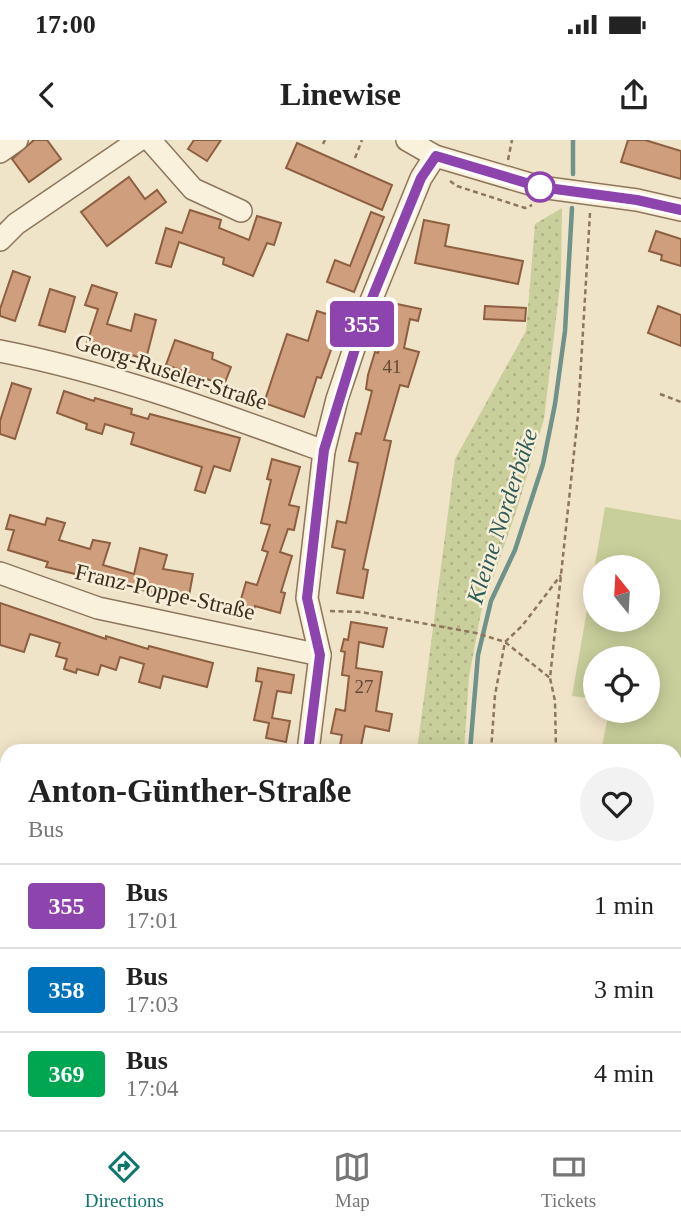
<!DOCTYPE html>
<meta charset="utf-8">
<style>
:root{--surface:#fff;--page:#f2f2f2;--text:#222;--muted:#767676;--line:#e0e0e0;--accent:#0f766e}
body{margin:0;font-family:Georgia,serif;background:var(--page);color:var(--text);height:100vh;display:flex;flex-direction:column;font-size:26px;white-space:nowrap}
*{box-sizing:border-box;margin:0}
p{font-size:23px;color:var(--muted)}
.icon{flex:none;width:38px;height:38px;fill:none;stroke:currentColor;stroke-width:2;stroke-linecap:round;stroke-linejoin:round}
.map{position:relative;flex:1;overflow:hidden}
.panel{position:absolute;left:0px;top:604px;width:682px;height:387px;display:flex;flex-direction:column;background:var(--surface);border-radius:21px 21px 0 0;box-shadow:0 4px 18px #0003}
.panel>*{flex:none}
.badge{padding:0 14px;border-radius:5px;font-size:24px;line-height:46px}
.needle{width:46px;rotate:342deg}
.tools{position:absolute;left:583px;top:415px;display:grid;gap:14px}
.tools a{display:grid;place-items:center;width:77px;height:77px;border-radius:50%;background:var(--surface);box-shadow:0 4px 18px #0003;font-size:35px}
.map>.badge{position:absolute;translate:-50% -50%;box-shadow:0 0 0 4px #fff}
.round{display:grid;place-items:center;flex:none;width:74px;height:74px;border-radius:37px;background:var(--page)}
.headline{display:flex;align-items:center;justify-content:space-between;height:119px;padding:0 28px}
h1{font-size:33px;font-weight:600;line-height:52px}
ul{padding:0;list-style:none}
li{display:flex;align-items:center;gap:21px;height:84px;padding:0 28px;border-top:2px solid var(--line)}
li div{flex:1}
li b{display:block;font-size:26px}
li em{font-style:normal}
li .badge{min-width:77px;font-weight:700;text-align:center}
.status{display:flex;justify-content:space-between;align-items:center;height:49px;padding:0 35px;background:var(--surface);direction:ltr}
.status svg{height:19px;fill:currentColor}
header{display:flex;justify-content:space-between;align-items:center;height:91px;padding:0 28px;background:var(--surface);font-size:32px;font-weight:600}
.tab-bar{display:flex;justify-content:space-around;align-items:center;height:98px;border-top:2px solid var(--line);background:var(--surface);font-size:19px;color:var(--muted)}
.tab-bar a{display:grid;justify-items:center;gap:4px}
.tab-bar .selected{color:var(--accent)}
.map>svg:first-child{display:block}
</style>
<div class="status"><b>17:00</b><svg viewBox="0 0 49 12"><path d="M0 12V9h3v3zM5 12V6h3v6zM10 12V3h3v9zM15 12V0h3v12zM26 1h20v11H26zM47 4h2v5h-2z"/></svg></div>
<header><svg class="icon" aria-label="back" viewBox="0 0 24 24"><path d="M15 5l-7 7 7 7"/></svg>Linewise<svg class="icon" aria-label="share" viewBox="0 0 24 24"><path d="M12 15V3M7 8l5-5 5 5M5 13v7h14v-7"/></svg></header>
<div class="map">
<svg width="681" height="990" viewBox="0 0 681 990">
<defs>
<pattern id="grass-dots" width="8" height="8" patternUnits="userSpaceOnUse" patternTransform="scale(1.75)"><rect width="8" height="8" fill="#c9cf9b"/><path d="M2 2h.1M6 6h.1" fill="none" stroke="#aeb285" stroke-width="1.8" stroke-linecap="round"/></pattern>
</defs>
<rect width="100%" height="100%" fill="#f0e4c8"/>
<g fill="url(#grass-dots)">
<path d="M562 68 561 137 544 279 517 369 481 472 469 537 464 611H417L455 319 526 191 535 84Z"/>
<path d="M307 984H415L414 990H305Z"/>
</g>
<path fill="#c9cf9b" fill-rule="evenodd" d="M605 367 681 380V716L676 714V611H601L609 571 648 570V518H595V559L572 556ZM595 427H648V480H595Z"/>
<path fill="#a9c4bc" stroke="#6f938a" stroke-width="2" d="M498 984H568L567 990H499Z"/>
<g fill="none" stroke-linecap="round" stroke-linejoin="round">
<g stroke="#6f938a" stroke-width="4.5">
<path d="M573 0V34"/>
<path d="M470 611 478 515 491 461 515 410 543 324 555 264 565 191 572 68"/>
<path d="M420 990 421 984"/>
</g>
</g>
<g fill="#cf9f7d" stroke="#8d5f41" stroke-width="2">
<path d="M34 0H47L61 19 29 42 12 19Z"/>
<path d="M194 0H221L207 21 188 9Z"/>
<path d="M628 0H645L681 11V39L621 22Z"/>
<path d="M297 3 392 45 382 70 286 28Z"/>
<path d="M129 37 145 59 157 50 166 62 107 106 81 72Z"/>
<path d="M190 70 221 80 219 88 249 100 257 76 281 83 274 105 267 103 253 136 223 124 224 118 179 102 171 127 156 123 166 88 182 93Z"/>
<path d="M371 72 384 77 354 152 327 142 335 120 350 126Z"/>
<path d="M424 80 449 85 445 106 523 121 518 144 415 123Z"/>
<path d="M656 91 681 99V126L661 120 662 115 649 111Z"/>
<path d="M13 131 30 137 15 181 0 176V169Z"/>
<path d="M92 145 117 153 107 184 131 191 135 174 156 180 146 219 87 203 98 169 85 165Z"/>
<path d="M50 149 75 157 65 192 39 185Z"/>
<path d="M397 164 421 169 418 181 410 179 404 208 419 212 408 247 400 245 384 300 391 301 363 429 368 430 363 458 337 453 345 410 332 407 337 381 346 383 358 323 349 321 356 293 361 294 372 251 366 249 368 235 375 212 378 213 387 171 395 172Z"/>
<path d="M485 166 526 168 525 181 484 179Z"/>
<path d="M658 166 681 175V206L648 193Z"/>
<path d="M317 171 342 179 321 238 317 237 304 277 264 263 287 194 308 201Z"/>
<path d="M175 200 213 213 212 219 231 227 224 245 166 225Z"/>
<path d="M12 243 31 249 15 299 0 294V281Z"/>
<path d="M64 251 94 261 95 258 132 269 131 274 148 279 150 274 240 298 230 331 214 326 205 353 195 350 202 327 131 304 134 293 105 284 102 294 86 289 87 284 57 273Z"/>
<path d="M272 319 300 327 289 365 299 367 294 390 288 389 280 412 292 416 281 452 285 453 280 473 255 466 252 477 237 473 246 442 257 445 268 412 262 410 270 385 261 383 271 340 267 339Z"/>
<path d="M10 375 45 385 47 378 65 383 59 400 90 409 93 400 110 403 103 425 134 434 140 408 167 415 163 429 193 434 188 461 46 427 48 422 8 410 14 390 6 389Z"/>
<path d="M0 463 106 499V496L148 509 149 506 213 523 207 547 163 536 160 548 139 542 144 524 120 517 116 530 101 525 98 535 77 529 76 533 64 529 67 519 56 516 60 503 30 494 24 512 0 505Z"/>
<path d="M351 482 387 488 383 507 359 502 356 528 382 532 376 571 392 574 389 591 365 586 360 611H339L342 595 331 593 336 569 345 571 349 536 342 535 345 512 341 511 344 499 348 500Z"/>
<path d="M258 528 294 535 291 553 277 551 272 578 290 581 286 602 266 598 269 583 254 580 262 542 256 541Z"/>
</g>
<g fill="none" stroke-linecap="round" stroke-linejoin="round">
<g stroke="#8d765c" stroke-width="24">
<g id="minor">
<path d="M150 0 193 49 241 71"/>
<path d="M407 0 435 16 540 47 637 60 681 70"/>
<path d="M0 12 17 0"/>
<path d="M0 100 16 84 139 0"/>
<path d="M0 211C112 233 217 272 324 311"/>
<path d="M0 433 98 468 320 515"/>
<path d="M308 611 320 515 307 458 324 311 337 259 366 173 421 38 435 16"/>
<path d="M0 659 7 661"/>
<path d="M0 736 7 713"/>
<path d="M152 990 158 984"/>
<path d="M666 990 668 984"/>
</g>
</g>
<g stroke="#8d765c" stroke-width="2.5" stroke-dasharray="5 3.5" stroke-linecap="butt">
<path d="M323 4 325 0"/>
<path d="M355 18 362 0"/>
<path d="M508 20 512 0"/>
<path d="M450 41 457 46 525 68 532 65"/>
<path d="M660 254 681 262"/>
<path d="M330 471 361 472 476 493 505 502 522 486 561 435"/>
<path d="M491 611 495 555 505 502 550 538"/>
<path d="M556 611 555 561 550 538 578 275 590 73"/>
<path d="M676 729 681 730"/>
<path d="M676 940 681 943"/>
<path d="M676 958 681 945"/>
<path d="M194 984 199 990"/>
<path d="M450 990 451 984"/>
</g>
<use href="#minor" stroke="#faf1dc" stroke-width="21"/>
</g>
<g fill="none" stroke-linecap="round" stroke-linejoin="round">
<g stroke="#fff" stroke-width="16">
<path id="line" d="M308 611 320 515 307 458 324 310 366 173 421 38 436 16 540 47 637 60 681 70"/>
</g>
<use href="#line" stroke="#8e44ad" stroke-width="10"/>
</g>
<circle fill="#fff" stroke="#8e44ad" stroke-width="3.5" cx="540" cy="47" r="14"/>
<g text-anchor="middle" dominant-baseline="central" stroke-width="5" stroke-linejoin="round" paint-order="stroke">
<g font-size="19" fill="#624a37">
<text x="392" y="226">41</text>
<text x="364" y="546">27</text>
</g>
<g font-size="23" fill="#3d2e20" stroke="#f7eed8">
<text transform="translate(171 232) rotate(18)">Georg-Ruseler-Straße</text>
<text transform="translate(165 452) rotate(13)">Franz-Poppe-Straße</text>
</g>
<g font-size="24" font-style="italic" fill="#2f5d5a" stroke="#f7eed8">
<text transform="translate(502 376) rotate(-72)">Kleine Norderbäke</text>
</g>
</g>
</svg>
<div class="tools">
<a><svg class="needle" viewBox="-14 -14 28 28"><path d="M0-13l5 13h-10z" fill="#e53935"/><path d="M0 13l5-13h-10z" fill="#767676"/></svg></a>
<a><svg class="icon" aria-label="locate" viewBox="0 0 24 24"><circle cx="12" cy="12" r="6"/><path d="M12 2v4M12 18v4M2 12h4M18 12h4"/></svg></a>
</div>
<b class="badge" style="left:362px;top:184px;background:#8e44ad;color:#fff">355</b>
<section class="panel">
<div class="headline"><div><h1>Anton-Günther-Straße</h1><p>Bus</p></div><a class="round"><svg class="icon" aria-label="heart" viewBox="0 0 24 24"><path d="M12 20l-8-8c-3-5 5-10 8-4 3-6 11-1 8 4z"/></svg></a></div>
<ul>
<li><span class="badge" style="background:#8e44ad;color:#fff">355</span><div><b>Bus</b><p>17:01</p></div><em>1 min</em></li>
<li><span class="badge" style="background:#0072bc;color:#fff">358</span><div><b>Bus</b><p>17:03</p></div><em>3 min</em></li>
<li><span class="badge" style="background:#00a651;color:#fff">369</span><div><b>Bus</b><p>17:04</p></div><em>4 min</em></li>
</ul>
</section>
</div>
<nav class="tab-bar">
<a class="selected"><svg class="icon" aria-label="directions" viewBox="0 0 24 24"><path d="M12 3l9 9-9 9-9-9zM9 14v-3h6M13 9l2 2-2 2"/></svg>Directions</a>
<a><svg class="icon" aria-label="map" viewBox="0 0 24 24"><path d="M3 6l6-2 6 2 6-2v14l-6 2-6-2-6 2zM9 4v14M15 6v14"/></svg>Map</a>
<a><svg class="icon" aria-label="tickets" viewBox="0 0 24 24"><path d="M3 7h18v10H3zM15 7v10"/></svg>Tickets</a>
</nav>
